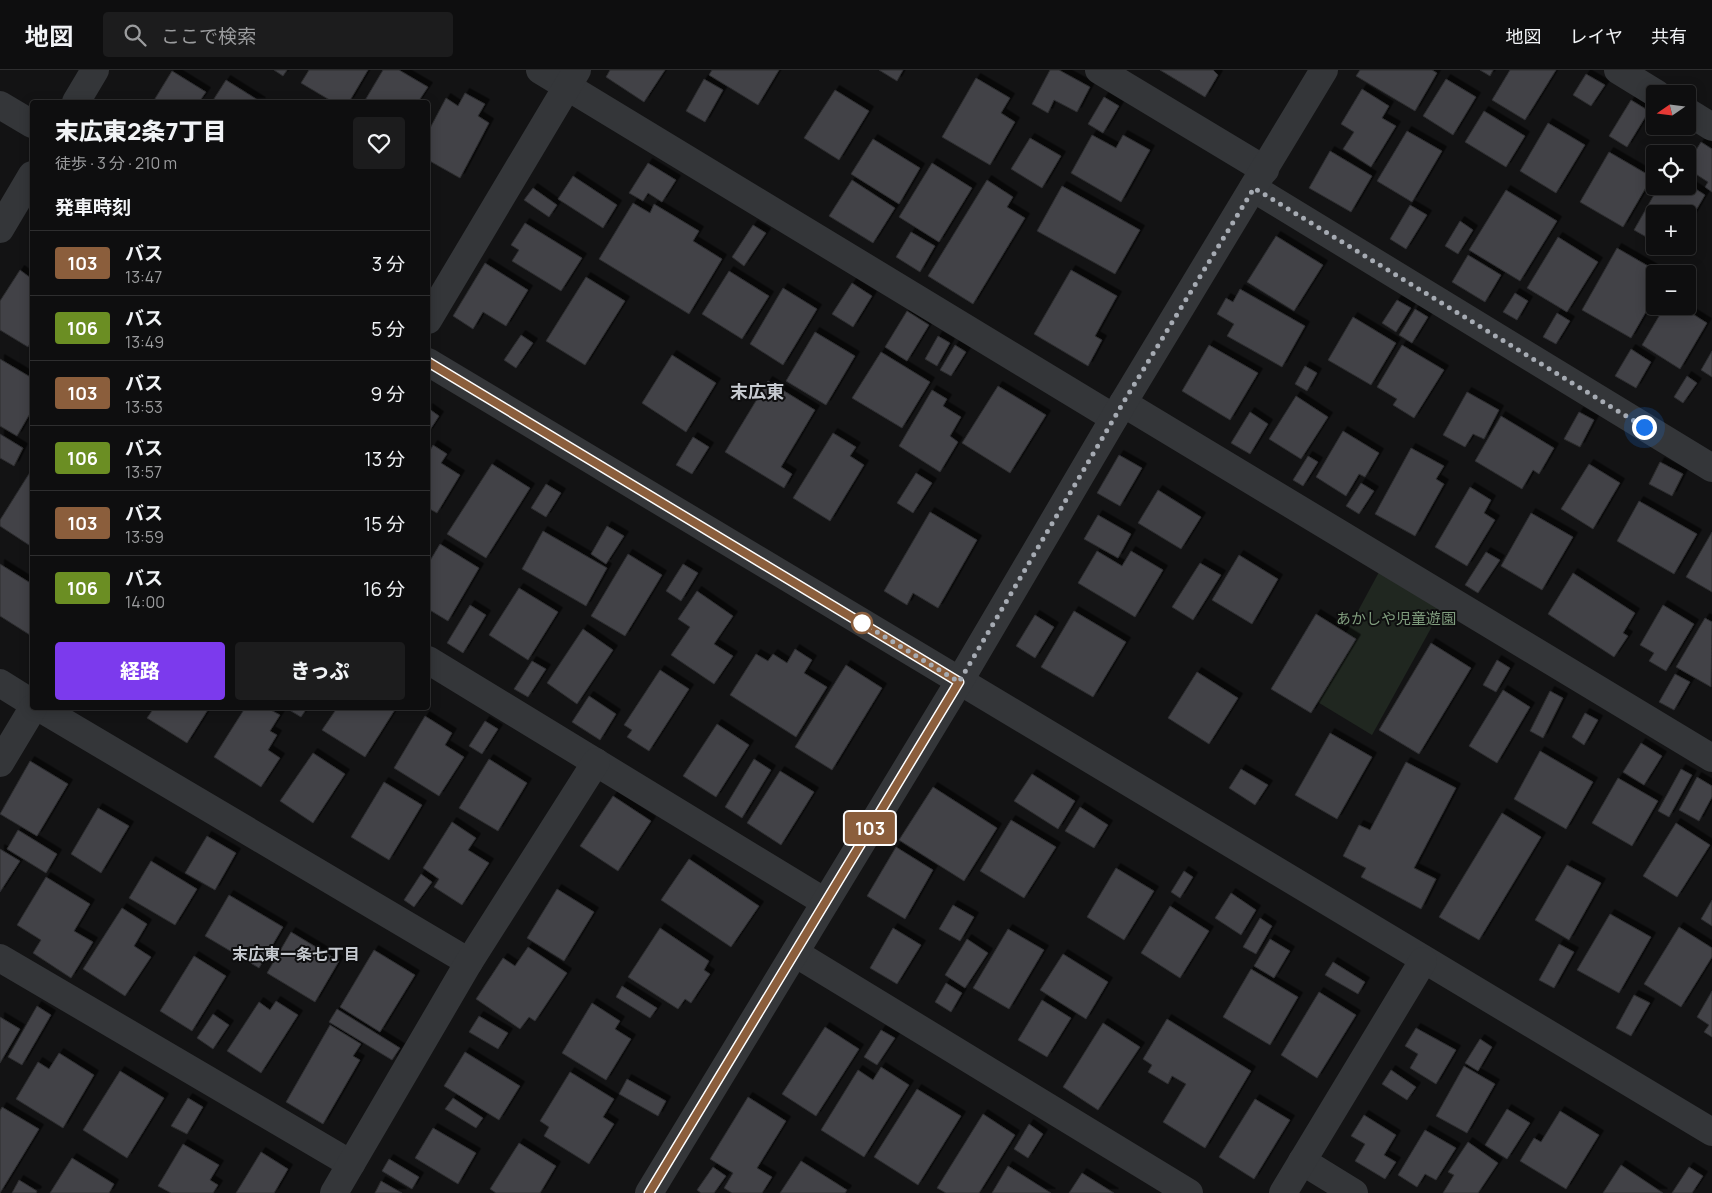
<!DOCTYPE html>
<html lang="ja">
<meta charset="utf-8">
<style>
:root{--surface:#0e0e0f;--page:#1c1c1d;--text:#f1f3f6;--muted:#9b9c9e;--line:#2e2e2f;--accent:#7c3aed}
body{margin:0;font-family:Manrope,"Noto Sans JP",sans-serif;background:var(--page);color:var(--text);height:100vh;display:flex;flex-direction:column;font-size:19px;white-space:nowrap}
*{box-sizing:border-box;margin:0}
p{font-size:16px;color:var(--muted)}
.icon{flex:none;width:28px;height:28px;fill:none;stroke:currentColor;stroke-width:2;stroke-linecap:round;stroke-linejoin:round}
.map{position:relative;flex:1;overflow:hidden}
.sheet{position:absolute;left:30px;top:30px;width:400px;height:610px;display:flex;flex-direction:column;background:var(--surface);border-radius:5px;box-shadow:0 2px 12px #0003,0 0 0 1px var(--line)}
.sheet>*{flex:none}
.badge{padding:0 10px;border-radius:4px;font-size:18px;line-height:32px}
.needle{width:32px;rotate:256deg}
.controls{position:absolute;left:1646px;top:15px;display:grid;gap:10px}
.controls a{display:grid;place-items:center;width:50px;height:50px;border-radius:5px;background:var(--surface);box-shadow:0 2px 12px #0003,0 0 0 1px var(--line);font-size:25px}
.you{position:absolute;width:25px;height:25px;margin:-12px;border:4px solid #fff;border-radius:50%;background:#1a73e8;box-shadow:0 0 0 8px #1a73e833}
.map>.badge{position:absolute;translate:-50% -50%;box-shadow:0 0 0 2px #fff}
h2{padding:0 25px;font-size:19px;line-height:45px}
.round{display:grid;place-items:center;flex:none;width:52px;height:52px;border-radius:5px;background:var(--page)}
.overview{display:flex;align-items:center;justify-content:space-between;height:85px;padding:0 25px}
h1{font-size:24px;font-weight:800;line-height:38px}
.button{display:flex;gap:10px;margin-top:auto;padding:10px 25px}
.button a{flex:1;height:58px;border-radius:5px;background:var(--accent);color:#fff;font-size:20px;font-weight:800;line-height:58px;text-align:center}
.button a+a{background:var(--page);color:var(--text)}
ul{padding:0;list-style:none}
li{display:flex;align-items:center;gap:15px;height:65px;padding:0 25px;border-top:1px solid var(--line)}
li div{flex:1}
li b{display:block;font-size:19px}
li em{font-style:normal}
li .badge{min-width:55px;font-weight:700;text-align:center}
header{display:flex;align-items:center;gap:30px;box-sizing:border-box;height:70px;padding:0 25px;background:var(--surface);border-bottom:1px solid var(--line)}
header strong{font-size:24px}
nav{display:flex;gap:28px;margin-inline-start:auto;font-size:18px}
.search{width:350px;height:45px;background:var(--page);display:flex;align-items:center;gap:12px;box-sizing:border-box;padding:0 18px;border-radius:5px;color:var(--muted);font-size:19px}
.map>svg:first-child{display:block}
</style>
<header>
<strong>地図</strong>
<div class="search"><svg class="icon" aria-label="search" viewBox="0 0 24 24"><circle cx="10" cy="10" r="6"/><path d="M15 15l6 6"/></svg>ここで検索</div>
<nav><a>地図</a><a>レイヤ</a><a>共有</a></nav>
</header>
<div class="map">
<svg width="1712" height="1123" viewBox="0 0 1712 1123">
<defs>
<filter id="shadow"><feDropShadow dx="4.5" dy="-4.5" stdDeviation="0" flood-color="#0009"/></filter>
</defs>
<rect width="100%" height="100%" fill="#131314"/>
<path fill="#202720" d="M1385 491 1446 531 1372 665 1311 628Z"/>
<g fill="#424347" stroke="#2d2d30" filter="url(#shadow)">
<path d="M274 0H287L283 6Z"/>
<path d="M309 0H368L349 32H333L301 13Z"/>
<path d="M383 0H399L428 17 418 32H364Z"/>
<path d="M610 0H665L644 32 606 7Z"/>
<path d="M712 0H779L758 35 709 5Z"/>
<path d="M879 0H903L897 11Z"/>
<path d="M1050 0H1059L1090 17 1077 42 1054 30 1048 43 1032 34Z"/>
<path d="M1160 0H1213L1218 5 1205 27Z"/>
<path d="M1360 0H1432L1437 3 1415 41 1356 6Z"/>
<path d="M1480 0H1493L1490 6Z"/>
<path d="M1510 0H1556L1525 50 1492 30Z"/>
<path d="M172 1 206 22 199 32H153Z"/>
<path d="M1586 4 1605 15 1591 36 1573 25Z"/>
<path d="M976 8 1010 28 1001 43 1015 52 990 95 942 67Z"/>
<path d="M704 9 723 20 705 52 686 41Z"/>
<path d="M1446 9 1476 27 1453 65 1423 46Z"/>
<path d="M226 10 261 32H212Z"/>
<path d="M1362 19 1389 36 1382 48 1396 56 1371 97 1343 79 1354 62 1341 54Z"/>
<path d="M835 20 869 41 839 90 804 68Z"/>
<path d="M465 23 485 34 478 46 489 53 460 108 428 90V62L446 28 458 36Z"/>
<path d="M1104 27 1119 36 1103 63 1088 54Z"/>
<path d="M1631 30 1649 41 1627 77 1609 66Z"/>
<path d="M1484 41 1525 66 1506 97 1465 72Z"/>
<path d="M1548 53 1585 75 1556 123 1520 101Z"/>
<path d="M1407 61 1442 81 1412 132 1377 111Z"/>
<path d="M1092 65 1116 78 1123 65 1150 80 1121 132 1071 103Z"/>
<path d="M1030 68 1061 86 1042 118 1011 99Z"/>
<path d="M873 69 920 98 899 134 851 104Z"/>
<path d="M1701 72 1712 79V122L1705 117 1708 112 1688 99V93Z"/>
<path d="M1330 81 1372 106 1351 142 1309 118Z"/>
<path d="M1609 82 1652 107 1623 157 1580 132Z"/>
<path d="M648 93 676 110 662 132 648 123 643 131 629 123Z"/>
<path d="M932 93 972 118 939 172 899 147Z"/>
<path d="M573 106 617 135 603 158 558 129Z"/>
<path d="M852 110 895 138 873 173 829 146Z"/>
<path d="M987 110 1013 127 1007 137 1025 148 973 234 928 206Z"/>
<path d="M1688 114 1705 125 1688 154V144H1655V172L1634 160 1659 116H1688Z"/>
<path d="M1062 116 1140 160 1115 204 1037 161Z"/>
<path d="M533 118 557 135 549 147 524 130Z"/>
<path d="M1506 120 1557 151 1520 211 1469 180Z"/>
<path d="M633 133 650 143 654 134 699 161 693 171 722 189 689 244 599 189Z"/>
<path d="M1410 135 1427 145 1406 179 1390 169Z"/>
<path d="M1460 151 1473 160 1458 184 1445 176Z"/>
<path d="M525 153 582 188 561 221 512 191 519 180 511 175Z"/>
<path d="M753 155 766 163 744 196 732 187Z"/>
<path d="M911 162 935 176 920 202 896 187Z"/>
<path d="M1276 166 1323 195 1294 241 1247 212Z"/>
<path d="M1558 167 1598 192 1567 242 1527 218Z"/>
<path d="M1617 178 1662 204H1655V226L1631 268 1582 240Z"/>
<path d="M1468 185 1501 205 1485 232 1452 212Z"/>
<path d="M485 193 528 220 506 256 483 242 473 259 453 246Z"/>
<path d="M20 200 32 209V270L28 277 0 260V231Z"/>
<path d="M1071 200 1117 226 1095 266 1102 270 1088 296 1034 264Z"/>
<path d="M729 201 769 226 742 269 702 244Z"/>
<path d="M586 207 625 231 585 295 546 271Z"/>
<path d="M852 213 872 226 853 257 832 244Z"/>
<path d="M783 218 817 239 783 295 750 274Z"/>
<path d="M1240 219 1305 256 1282 297 1227 266 1234 254 1217 244 1226 228 1233 232Z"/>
<path d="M1515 223 1528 231 1517 250 1503 242Z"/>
<path d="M1397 230 1411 238 1396 262 1382 253Z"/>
<path d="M1665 236H1680L1707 253 1680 299 1642 275Z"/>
<path d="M1415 239 1428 247 1412 273 1399 265Z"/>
<path d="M907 241 929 255 907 291 885 277Z"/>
<path d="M1557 243 1570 251 1556 274 1543 267Z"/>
<path d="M1353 247 1396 273 1371 315 1328 290Z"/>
<path d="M815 262 855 286 826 335 786 311Z"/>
<path d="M521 265 533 273 516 298 504 290Z"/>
<path d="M938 266 950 273 937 296 925 289Z"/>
<path d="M955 275 966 282 951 306 940 300Z"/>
<path d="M1209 275 1258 303 1230 350 1182 321Z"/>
<path d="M1402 275 1444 300 1414 348 1393 335 1397 329 1377 317Z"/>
<path d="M1631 279 1651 292 1636 318 1615 306Z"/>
<path d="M1712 281V307L1701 300Z"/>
<path d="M881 282 930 312 902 358 852 328Z"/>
<path d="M672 285 716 313 686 362 642 333Z"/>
<path d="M0 289 32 308V340L17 366 0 356Z"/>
<path d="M1305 296 1317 303 1307 321 1295 314Z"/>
<path d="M1687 306 1697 313 1683 333 1674 327Z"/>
<path d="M768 311 815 340 781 397 792 404 784 418 725 382Z"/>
<path d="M998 316 1046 345 1010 403 962 373Z"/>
<path d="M932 320 947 329 943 336 961 347 950 366 958 372 940 402 899 376Z"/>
<path d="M1467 322 1499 340 1484 369 1473 364 1465 377 1443 365Z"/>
<path d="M1296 326 1328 347 1301 389 1269 369Z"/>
<path d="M428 338 439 346 428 363Z"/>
<path d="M1250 342 1268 354 1250 384 1231 373Z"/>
<path d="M1579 342 1594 350 1580 377 1564 369Z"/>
<path d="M1501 346 1554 378 1539 404 1533 400 1522 419 1475 391Z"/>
<path d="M1343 361 1379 383 1365 407 1359 404 1346 426 1316 407Z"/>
<path d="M833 363 856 377 850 386 864 395 830 451 793 428Z"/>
<path d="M0 364 23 378 14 396 0 388Z"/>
<path d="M693 367 709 377 692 404 676 395Z"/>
<path d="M433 375 447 384 441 393 460 405 437 443 428 438V384Z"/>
<path d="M1411 378 1444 396 1436 409 1444 414 1415 466 1375 444Z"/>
<path d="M1119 385 1142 398 1120 436 1097 423Z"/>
<path d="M1308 386 1318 392 1303 416 1293 410Z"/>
<path d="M1660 392 1683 404 1672 426 1649 414Z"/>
<path d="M492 394 530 418 486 488 447 464Z"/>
<path d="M1589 394 1620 413 1593 459 1561 439Z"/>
<path d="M32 399V477L0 456V450Z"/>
<path d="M916 403 932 413 913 443 897 433Z"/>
<path d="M1361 413 1374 421 1359 444 1346 436Z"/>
<path d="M546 414 561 423 546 447 531 438Z"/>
<path d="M1470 417 1491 430 1484 443 1495 450 1467 496 1435 477Z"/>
<path d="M1158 420 1201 447 1181 479 1138 453Z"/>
<path d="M1639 431 1697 464 1674 504 1617 471Z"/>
<path d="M930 442 977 470 938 538 913 523 907 535 884 521Z"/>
<path d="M1531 443 1573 467 1542 520 1501 496Z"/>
<path d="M1098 445 1131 464 1118 488 1084 469Z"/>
<path d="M607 456 624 466 606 494 591 484Z"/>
<path d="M543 461 607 498 586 536 522 499Z"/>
<path d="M1712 462V522L1686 507Z"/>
<path d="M440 474 479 498 448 551 428 539V494Z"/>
<path d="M1097 481 1122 496 1131 481 1163 500 1135 547 1078 513Z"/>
<path d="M1486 482 1500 490 1478 523 1465 515Z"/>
<path d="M628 484 662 505 625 566 591 546Z"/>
<path d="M1239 485 1278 509 1252 554 1212 530Z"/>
<path d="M1200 493 1221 505 1193 550 1172 537Z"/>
<path d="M0 494 32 514V560L30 565 0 546Z"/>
<path d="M683 494 698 503 681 531 666 521Z"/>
<path d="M1573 503 1635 543 1623 563 1628 566 1614 587 1548 544Z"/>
<path d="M519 518 558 542 528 590 489 565Z"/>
<path d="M697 521 733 546 714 574 733 586 714 614 671 585 690 557 678 549Z"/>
<path d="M470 535 486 545 463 583 447 573Z"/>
<path d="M1663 535 1694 554 1666 601 1649 591 1654 583 1640 575Z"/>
<path d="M1074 541 1126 572 1093 627 1041 597Z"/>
<path d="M1316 544 1356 569 1311 643 1271 619Z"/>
<path d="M1035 545 1054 557 1035 588 1016 576Z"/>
<path d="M1705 548 1712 552 1711 617 1676 597Z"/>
<path d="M583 559 613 580 577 634 547 613Z"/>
<path d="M1431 573 1471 598 1419 684 1379 660Z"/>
<path d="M795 579 812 590 804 603 827 617 796 667 730 625 756 584 768 591 773 584 787 593Z"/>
<path d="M1497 590 1510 598 1496 622 1483 615Z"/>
<path d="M532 591 546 599 528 627 514 619Z"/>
<path d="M846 595 882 618 832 700 795 677Z"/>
<path d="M660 600 689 619 649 681 627 667 632 660 624 655Z"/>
<path d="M1197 602 1238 628 1209 674 1168 648Z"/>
<path d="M1675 604 1690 612 1674 640 1659 632Z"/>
<path d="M1503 620 1530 637 1497 693 1469 676Z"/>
<path d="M1550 621 1563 628 1543 668 1530 661Z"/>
<path d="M589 626 616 644 600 670 572 652Z"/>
<path d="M154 638H209L187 673 147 648Z"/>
<path d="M245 638H267L280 645 270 661 277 665 268 680 280 688 261 717 214 687Z"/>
<path d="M286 638H307L301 647Z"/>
<path d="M337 638H396L365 687 322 660Z"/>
<path d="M1585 643 1598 650 1584 675 1572 667Z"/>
<path d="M425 646 452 663 445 675 464 687 439 726 394 698Z"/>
<path d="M485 651 498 659 482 684 469 676Z"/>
<path d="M717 654 749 675 716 727 683 706Z"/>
<path d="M1330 663 1372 687 1337 749 1295 725Z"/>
<path d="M1641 673 1662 686 1644 715 1623 702Z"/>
<path d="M1540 681 1593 712 1566 759 1514 729Z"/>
<path d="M313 683 345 704 313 753 280 731Z"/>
<path d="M489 689 527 713 498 761 459 738Z"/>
<path d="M754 689 771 700 742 748 725 737Z"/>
<path d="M30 691 68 714 37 766 0 744Z"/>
<path d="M1406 692 1456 718 1414 798 1436 809 1421 839 1361 807 1366 798 1343 786 1359 755 1370 760Z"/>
<path d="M1241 699 1268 715 1255 735 1229 718Z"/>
<path d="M1681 699 1692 705 1669 747 1658 741Z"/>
<path d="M780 701 814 722 781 775 747 753Z"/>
<path d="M1032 704 1075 731 1058 759 1014 731Z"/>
<path d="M1697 707 1712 716V727L1699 751 1679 740Z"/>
<path d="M1618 708 1658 731 1632 776 1592 753Z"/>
<path d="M384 712 422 735 389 790 351 767Z"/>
<path d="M933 717 997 758 964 811 899 770Z"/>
<path d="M613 726 651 751 618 801 580 776Z"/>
<path d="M1080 737 1108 755 1094 778 1065 761Z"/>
<path d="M98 738 129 756 101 803 71 784Z"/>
<path d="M1502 743 1541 767 1479 870 1439 847Z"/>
<path d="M1011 750 1056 777 1024 828 980 801Z"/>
<path d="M452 752 476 768 468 780 489 793 462 835 434 817 439 809 423 798Z"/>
<path d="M1676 753 1710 775 1677 827 1643 806Z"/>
<path d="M18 760 57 784 46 803 7 779Z"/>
<path d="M207 766 236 783 215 820 185 803Z"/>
<path d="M896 777 933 800 905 849 867 826Z"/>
<path d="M0 779 20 791 0 822Z"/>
<path d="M689 789 759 836 731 877 661 830Z"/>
<path d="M151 791 197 819 175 855 129 828Z"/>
<path d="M1567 795 1601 813 1569 870 1535 850Z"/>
<path d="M1116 798 1154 821 1124 870 1087 847Z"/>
<path d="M1184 801 1193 807 1180 828 1171 822Z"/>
<path d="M421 804 432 812 414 837 404 830Z"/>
<path d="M46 807 90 834 74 861 93 872 71 908 33 883 41 870 17 855Z"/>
<path d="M557 819 594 842 564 891 527 868Z"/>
<path d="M1231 823 1256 840 1241 865 1215 848Z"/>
<path d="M229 825 283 857 259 898 205 866Z"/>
<path d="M1712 830V856L1701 849Z"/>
<path d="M953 835 974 847 960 871 939 859Z"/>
<path d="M1170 836 1209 861 1180 908 1141 883Z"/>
<path d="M122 838 147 854 134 876 151 887 125 926 83 899Z"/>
<path d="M1610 844 1651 867 1619 923 1577 900Z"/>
<path d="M1260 848 1272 856 1256 884 1243 877Z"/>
<path d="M1679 857 1712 878V887L1681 937 1644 914Z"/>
<path d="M660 858 709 891 704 900 710 904 691 933 685 929 678 939 628 907Z"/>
<path d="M893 858 921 875 897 914 870 898Z"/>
<path d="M1008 859 1044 880 1009 939 973 918Z"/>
<path d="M291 862 339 891 315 932 267 903Z"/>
<path d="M967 869 988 883 965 918 945 905Z"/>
<path d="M1270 869 1290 881 1274 908 1254 896Z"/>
<path d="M1559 874 1574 882 1554 918 1539 910Z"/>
<path d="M528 877 567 903 535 951 529 947 520 959 476 929 503 888 515 896Z"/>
<path d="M374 880 415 905 380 962 340 937Z"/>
<path d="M1063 884 1108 912 1086 949 1040 920Z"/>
<path d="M194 886 226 906 192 961 160 941Z"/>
<path d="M1333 892 1365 912 1358 924 1325 905Z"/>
<path d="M1251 899 1298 927 1270 975 1223 947Z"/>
<path d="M946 913 962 923 951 942 935 932Z"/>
<path d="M622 916 657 938 650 948 616 927Z"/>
<path d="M1712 921V967L1704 962 1709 955 1697 947Z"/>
<path d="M1319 922 1356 945 1317 1008 1281 985Z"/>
<path d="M1634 925 1650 933 1631 966 1616 958Z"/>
<path d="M1042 930 1071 948 1047 987 1018 970Z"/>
<path d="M276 931 298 945 261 1003 227 981 259 932 270 940Z"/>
<path d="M592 933 620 951 615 959 631 969 606 1010 562 983Z"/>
<path d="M37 936 51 945 22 995 8 987Z"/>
<path d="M337 939 400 978 392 990 329 952Z"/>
<path d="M213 944 229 955 213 979 197 968Z"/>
<path d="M479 946 508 963 498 979 469 962Z"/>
<path d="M0 947 20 959 0 993Z"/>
<path d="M1167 949 1251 1001 1205 1078 1163 1052 1186 1014 1172 1006 1168 1014 1148 1002 1152 995 1143 989Z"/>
<path d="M1103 953 1140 977 1098 1040 1063 1017Z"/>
<path d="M330 955 361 974 353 986 360 990 323 1054 286 1032Z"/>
<path d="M825 957 859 979 816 1046 782 1024Z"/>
<path d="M1416 958 1456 980 1436 1014 1410 998 1418 984 1405 976Z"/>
<path d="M881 960 895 968 877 995 864 987Z"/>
<path d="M1480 969 1492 977 1478 1001 1465 993Z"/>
<path d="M465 982 520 1016 499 1050 444 1016Z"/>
<path d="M59 983 94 1005 63 1058 16 1029 38 992 49 999Z"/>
<path d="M1464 996 1495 1014 1467 1063 1436 1046Z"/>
<path d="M881 997 909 1015 864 1087 821 1060 858 1000 873 1010Z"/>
<path d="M1391 1000 1416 1017 1407 1030 1382 1014Z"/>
<path d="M120 1001 164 1028 127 1088 83 1060Z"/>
<path d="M570 1002 614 1029 603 1047 614 1054 589 1094 544 1066 549 1057 540 1051Z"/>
<path d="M627 1009 666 1031 658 1046 619 1024Z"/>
<path d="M917 1019 961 1046 918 1115 874 1087Z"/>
<path d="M748 1027 786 1051 757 1098 772 1107 762 1123H732L724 1118 733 1103 710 1089Z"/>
<path d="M188 1028 203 1037 187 1064 171 1056Z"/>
<path d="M453 1028 483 1048 476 1058 445 1039Z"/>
<path d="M1255 1029 1290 1050 1254 1109 1219 1087Z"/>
<path d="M2 1037 39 1059 0 1123V1041Z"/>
<path d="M1507 1039 1530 1053 1507 1089 1485 1075Z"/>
<path d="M1560 1041 1599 1065 1566 1119 1520 1091 1534 1068 1541 1072Z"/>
<path d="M983 1044 1015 1065 979 1123H946L937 1118Z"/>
<path d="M1364 1045 1396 1065 1384 1085 1396 1092 1385 1109 1355 1091 1365 1074 1351 1066Z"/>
<path d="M1029 1054 1043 1064 1028 1088 1014 1079Z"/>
<path d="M433 1058 476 1083 458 1114 415 1088Z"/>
<path d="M1425 1060 1456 1078 1436 1110 1425 1104 1417 1117 1398 1105Z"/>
<path d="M1468 1072 1498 1093 1478 1123H1443L1454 1105 1448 1102Z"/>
<path d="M519 1073 556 1096 540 1123H496L490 1119Z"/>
<path d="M183 1074 219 1095 210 1110 218 1115 213 1123H171L158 1116Z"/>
<path d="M261 1082 288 1099 274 1123H236Z"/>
<path d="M72 1088 114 1114 109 1123H50Z"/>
<path d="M389 1089 419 1107 412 1119 382 1101Z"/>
<path d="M801 1091 847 1120 845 1123H780Z"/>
<path d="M1621 1095 1663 1123H1603Z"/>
<path d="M1008 1096 1051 1123H992Z"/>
<path d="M713 1097 726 1106 714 1123H701L697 1120Z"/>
<path d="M1689 1097 1703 1106 1692 1123H1672Z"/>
<path d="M1082 1103 1114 1123H1069Z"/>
<path d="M19 1110 37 1121 36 1123H12Z"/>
<path d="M381 1111 402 1123H375Z"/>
</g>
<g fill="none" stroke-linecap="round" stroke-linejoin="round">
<g stroke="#343639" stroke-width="28">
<path d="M540 0 1114 348"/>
<path d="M1099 0 1265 100"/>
<path d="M1618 0 1657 24"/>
<path d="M76 32 95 0"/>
<path d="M0 35 32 54"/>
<path d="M1688 42 1712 57"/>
<path d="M1253 118 1712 398"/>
<path d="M0 159 32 105"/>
<path d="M428 250 577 0"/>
<path d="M428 292 1712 1062"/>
<path d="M1123 333 1712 688"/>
<path d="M428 590 825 832"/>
<path d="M0 613 32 633"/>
<path d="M40 638 469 892"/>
<path d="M0 693 33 638"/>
<path d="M795 883 1189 1123"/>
<path d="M0 888 351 1094"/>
<path d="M1302 1091 1354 1123"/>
<path d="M334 1123 469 892 596 692"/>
<path d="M649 1123 959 612 1123 333 1324 0"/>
<path d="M1283 1123 1423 891"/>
</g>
</g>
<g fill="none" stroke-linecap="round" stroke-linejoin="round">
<g stroke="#fff" stroke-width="11">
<path id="line" d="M428 292 959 612 649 1123"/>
</g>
<use href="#line" stroke="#8b5e3c" stroke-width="8"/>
<path stroke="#a6abb3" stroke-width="5" stroke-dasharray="0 9" d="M862 553 959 612 1123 333 1254 118 1644 357"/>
</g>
<circle fill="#fff" stroke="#8b5e3c" stroke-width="2.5" cx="862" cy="553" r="10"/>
<g text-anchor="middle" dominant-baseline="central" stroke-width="4" stroke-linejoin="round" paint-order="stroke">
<g font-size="15" fill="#809d7e" stroke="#0e0e0f">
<text x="1396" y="548">あかしや児童遊園</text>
</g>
<g font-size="16" font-weight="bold" fill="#c6cad0" stroke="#0e0e0f">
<text x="296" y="884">末広東一条七丁目</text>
</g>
<g font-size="18" font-weight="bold" fill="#c6cad0" stroke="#0e0e0f">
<text x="757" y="321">末広東</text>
</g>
</g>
</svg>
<div class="controls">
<a><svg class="needle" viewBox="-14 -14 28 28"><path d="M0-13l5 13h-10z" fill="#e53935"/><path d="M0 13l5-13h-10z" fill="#9b9c9e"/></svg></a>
<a><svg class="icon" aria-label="locate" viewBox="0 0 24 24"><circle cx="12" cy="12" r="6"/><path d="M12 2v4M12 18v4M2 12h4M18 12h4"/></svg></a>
<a>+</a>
<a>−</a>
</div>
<div class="you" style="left:1644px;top:357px"></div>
<b class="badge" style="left:870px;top:758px;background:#8b5e3c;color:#fff">103</b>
<section class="sheet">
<div class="overview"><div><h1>末広東2条7丁目</h1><p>徒歩 · 3 分 · 210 m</p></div><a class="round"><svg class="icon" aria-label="heart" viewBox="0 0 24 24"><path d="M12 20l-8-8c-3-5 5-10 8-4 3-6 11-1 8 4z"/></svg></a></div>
<h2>発車時刻</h2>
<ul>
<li><span class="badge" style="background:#8b5e3c;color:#fff">103</span><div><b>バス</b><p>13:47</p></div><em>3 分</em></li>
<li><span class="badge" style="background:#6b8e23;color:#fff">106</span><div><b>バス</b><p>13:49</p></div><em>5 分</em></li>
<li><span class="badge" style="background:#8b5e3c;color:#fff">103</span><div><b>バス</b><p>13:53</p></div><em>9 分</em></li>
<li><span class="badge" style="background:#6b8e23;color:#fff">106</span><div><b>バス</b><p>13:57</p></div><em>13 分</em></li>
<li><span class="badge" style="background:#8b5e3c;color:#fff">103</span><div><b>バス</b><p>13:59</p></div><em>15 分</em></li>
<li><span class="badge" style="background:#6b8e23;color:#fff">106</span><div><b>バス</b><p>14:00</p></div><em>16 分</em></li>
</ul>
<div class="button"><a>経路</a><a>きっぷ</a></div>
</section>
</div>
